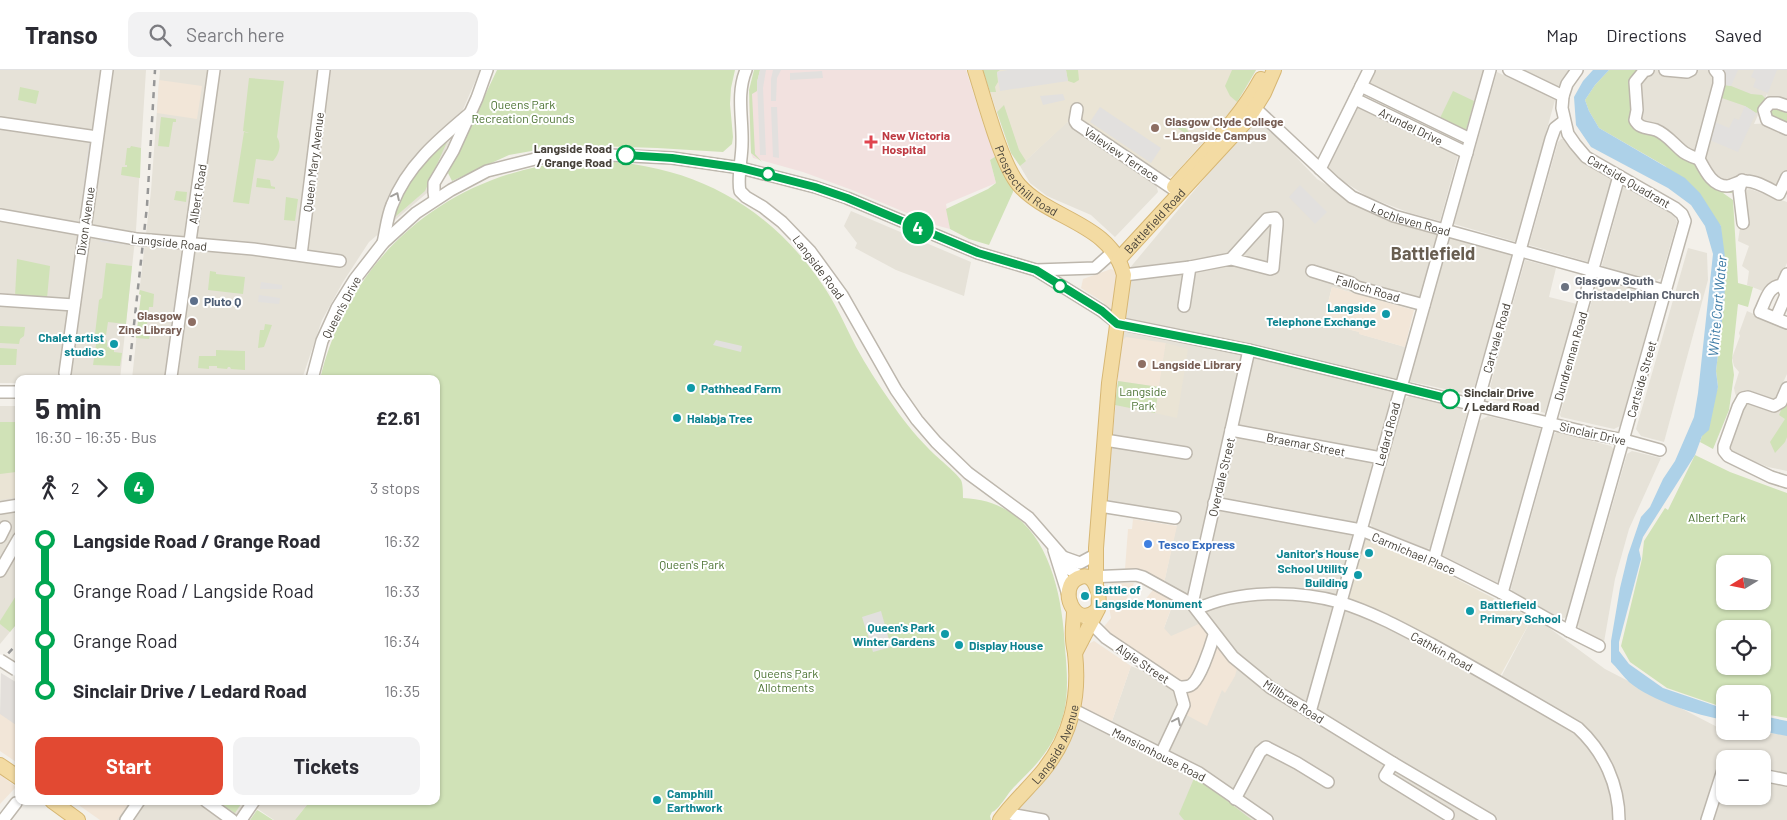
<!DOCTYPE html>
<meta charset="utf-8">
<style>
:root{--surface:#fff;--page:#f2f2f3;--text:#2b2b33;--muted:#7c7c81;--line:#e1e1e2;--accent:#e24932}
body{margin:0;font-family:Barlow,sans-serif;background:var(--page);color:var(--text);height:100vh;display:flex;flex-direction:column;font-size:19px;white-space:nowrap}
*{box-sizing:border-box;margin:0}
p{font-size:16px;color:var(--muted)}
.icon{flex:none;width:28px;height:28px;fill:none;stroke:currentColor;stroke-width:2;stroke-linecap:round;stroke-linejoin:round}
.map{position:relative;flex:1;overflow:hidden}
.details{position:absolute;left:15px;top:305px;width:425px;height:430px;display:flex;flex-direction:column;background:var(--surface);border-radius:10px;box-shadow:0 1px 4px #0004}
.details>*{flex:none}
.badge{padding:0 10px;border-radius:16px;font-size:18px;line-height:32px}
.needle{width:32px;rotate:260deg}
.controls{position:absolute;left:1716px;top:485px;display:grid;gap:10px}
.controls a{display:grid;place-items:center;width:55px;height:55px;border-radius:10px;background:var(--surface);box-shadow:0 1px 4px #0004;font-size:25px}
.map>.badge{position:absolute;translate:-50% -50%;box-shadow:0 0 0 2px #fff}
.legs{display:flex;align-items:center;gap:8px;height:55px;padding:0 20px;font-size:16px}
.legs p{margin-inline-start:auto}
.headline{display:flex;align-items:center;justify-content:space-between;height:85px;padding:0 20px}
h1{font-size:28px;font-weight:700;line-height:38px}
.action{display:flex;gap:10px;margin-top:auto;padding:10px 20px}
.action a{flex:1;height:58px;border-radius:10px;background:var(--accent);color:#fff;font-size:20px;font-weight:700;line-height:58px;text-align:center}
.action a+a{background:var(--page);color:var(--text)}
ul{padding:0 20px;list-style:none}
li{display:flex;align-items:center;gap:18px;height:50px;font-size:19px}
li i{display:grid;place-items:center;width:8px;height:100%;margin:0 6px;background:currentColor}
li i::after{content:'';width:12px;height:12px;margin:-6px;border:4px solid;border-radius:50%;background:var(--surface)}
li p{margin-inline-start:auto}
li:first-child i{background:linear-gradient(#0000 50%,currentColor 0)}
li:last-child i{background:linear-gradient(currentColor 50%,#0000 0)}
header{display:flex;align-items:center;gap:30px;box-sizing:border-box;height:70px;padding:0 25px;background:var(--surface);border-bottom:1px solid var(--line)}
header strong{font-size:24px}
nav{display:flex;gap:28px;margin-inline-start:auto;font-size:18px}
.search{width:350px;height:45px;background:var(--page);display:flex;align-items:center;gap:12px;box-sizing:border-box;padding:0 18px;border-radius:10px;color:var(--muted);font-size:19px}
.map>svg:first-child{display:block}
</style>
<header>
<strong>Transo</strong>
<div class="search"><svg class="icon" aria-label="search" viewBox="0 0 24 24"><circle cx="10" cy="10" r="6"/><path d="M15 15l6 6"/></svg>Search here</div>
<nav><a>Map</a><a>Directions</a><a>Saved</a></nav>
</header>
<div class="map">
<svg width="1787" height="750" viewBox="0 0 1787 750">
<rect width="100%" height="100%" fill="#f3f0ea"/>
<g fill="#e6e2d8" fill-rule="evenodd">
<path d="M0 0H146L136 160 120 309H19V313H0Z"/>
<path d="M160 0H480L427 123 369 172 343 212 322 250 302 309H132L141 225 139 224 151 121Z"/>
<path d="M1374 0H1484L1466 60 1368 14Z"/>
<path d="M1524 0H1569L1558 17Z"/>
<path d="M1648 0H1787V36L1770 33 1767 24 1754 54 1771 53 1787 59V107L1779 124 1749 111 1727 116 1642 58 1635 12Z"/>
<path d="M1497 2 1555 30 1516 172 1454 154Z"/>
<path d="M1357 37 1458 85 1440 151 1410 143 1368 127 1343 111 1327 98Z"/>
<path d="M1262 51 1317 109 1385 150 1513 185 1472 325 1408 311 1427 243 1332 217 1323 253 1360 262V264L1405 277 1350 496 1339 535 1499 611 1533 546 1605 599 1725 661 1787 664V750H1010L1058 693 1082 641 1111 654 1131 596 1155 606 1164 558 1177 523 1164 513 1179 444 1106 432 1118 311 1121 250 1129 199 1248 56ZM1725 689H1762V726H1725Z"/>
<path d="M1067 52 1156 113 1158 122 1115 167 1091 145 1047 126 1030 113 1020 96Z"/>
<path d="M1561 69H1564L1584 91 1612 108 1588 192 1529 175 1558 72Z"/>
<path d="M1625 117 1674 145 1677 152 1661 208 1654 212 1603 197 1602 195 1623 118Z"/>
<path d="M1750 119 1787 132V193L1779 211 1765 222 1747 215 1749 201 1742 196 1749 176 1738 171 1740 158 1733 123Z"/>
<path d="M851 141 971 192 964 226 896 200 855 178 857 173 844 156Z"/>
<path d="M1688 178 1707 183 1708 210 1664 372 1641 366 1636 359Z"/>
<path d="M1525 190 1556 198 1549 227 1577 234 1545 343 1487 328Z"/>
<path d="M1599 210 1651 225 1655 231 1620 356 1614 359 1561 347 1560 345 1597 212Z"/>
<path d="M1747 241 1787 259V304L1775 330 1738 326 1737 328 1735 323 1734 318 1739 302 1734 296 1732 288 1740 266 1739 263Z"/>
<path d="M1409 326 1466 340 1467 343 1430 478 1427 479 1372 457 1370 453 1404 330Z"/>
<path d="M1787 332V401L1768 397 1729 381V377L1745 335 1750 333 1765 340 1775 341 1785 338Z"/>
<path d="M0 336H19V551L0 574Z"/>
<path d="M1488 346 1539 358 1541 360 1499 511 1496 512 1442 485 1479 351Z"/>
<path d="M1557 362 1611 376 1614 380 1566 547 1562 549 1512 521 1511 518 1554 364Z"/>
<path d="M1632 381 1661 388 1629 459 1615 509 1604 572 1579 559 1578 555 1627 384Z"/>
<path d="M85 731H310L295 750H274L255 737 246 750H113Z"/>
</g>
<g fill="#f2e6d8">
<path d="M159 10 202 16 197 49 157 43Z"/>
<path d="M1111 199 1116 201 1117 205 1111 239 1109 240 1103 232 1081 218 1083 209Z"/>
<path d="M1332 217 1414 240 1405 277 1359 264V262L1323 253Z"/>
<path d="M1126 267 1166 273 1159 317 1118 311 1123 270Z"/>
<path d="M1133 449 1177 456 1164 513 1143 502 1125 499 1128 459H1132Z"/>
<path d="M1110 513H1134L1127 528 1140 536 1153 520 1174 530 1164 558 1171 566 1201 553 1237 599 1235 606 1225 623 1222 620 1207 656 1177 640 1178 622 1102 559 1111 548 1106 519Z"/>
<path d="M1094 571 1131 596 1111 654 1082 641 1081 581 1083 577Z"/>
<path d="M0 643 19 656V694L0 681Z"/>
<path d="M0 704 16 717 0 734Z"/>
<path d="M73 731H127L129 733 117 750H100Z"/>
</g>
<path fill="#e3dfdb" d="M1 603 19 614V657L0 644Z"/>
<g fill="#eae4d5">
<path d="M995 0H1256L1246 18 1230 42 1174 105 1170 107 1165 106 1083 51 1072 48 1020 96 1011 83 983 2Z"/>
<path d="M1166 273 1188 279 1177 348 1155 343Z"/>
<path d="M19 401V427L0 430V404Z"/>
<path d="M1365 469 1445 503 1532 548 1499 608 1348 530Z"/>
</g>
<path fill="#f2e1df" d="M756 0H966L985 60 999 84 990 90 996 113 946 134 950 159 935 155 852 120 803 102 753 88 751 83 749 32Z"/>
<g fill="#d0e2b7" fill-rule="evenodd">
<path d="M497 0H735L731 18 730 34 733 67 732 74 723 82 657 78 565 75 509 85 452 111 448 103Z"/>
<path d="M754 0H760L757 12V21L752 24 755 84 762 92 751 83 749 20Z"/>
<path d="M983 0H1000L997 2 998 12 995 17 996 22H990Z"/>
<path d="M1066 0H1078L1079 10 1074 13 1068 11Z"/>
<path d="M1232 0H1256L1237 32 1230 26 1225 16Z"/>
<path d="M1609 0H1648L1635 12V50L1655 60 1727 116 1733 123H1723L1733 130 1738 213 1753 217 1748 237 1738 234 1732 290 1734 305 1729 340 1713 379 1700 372 1718 317 1716 301 1723 242 1721 156 1665 96 1599 58 1589 41 1585 30 1595 15Z"/>
<path d="M249 8 284 11 277 67C282 75 279 84 273 91L256 89 249 134 233 132 244 62 249 63 243 61Z"/>
<path d="M1719 14 1731 16 1751 24 1762 25 1770 33 1787 37V59L1771 53 1765 38 1756 43 1745 36 1716 26Z"/>
<path d="M20 17 39 21 36 34 18 30Z"/>
<path d="M1453 21 1474 31 1466 60 1440 48Z"/>
<path d="M1004 35 1019 80 1026 91 1020 96 1011 83 997 42Z"/>
<path d="M161 47 176 49V52H173L169 77 158 76Z"/>
<path d="M1178 48 1195 70 1173 55Z"/>
<path d="M446 70 447 72 425 121 395 147H393C401 114 423 94 446 70Z"/>
<path d="M131 76 141 78 140 108 121 105 122 97H127V95H125L127 78H130Z"/>
<path d="M999 84 1013 115V122L989 175 969 169 950 159 946 139 988 119 996 113 990 90Z"/>
<path d="M573 91C677 88 763 127 822 214 836 234 845 255 856 277 866 295 878 314 890 331 901 347 914 364 928 378 936 387 955 401 961 410 963 414 963 423 963 428 1043 431 1062 514 1065 578 1067 601 1069 624 1063 646 1052 680 1038 693 1014 717 1007 724 999 740 992 742L990 746 991 750H295L310 731H436V309H320C350 185 447 104 573 91Z"/>
<path d="M257 108 270 110 271 116 275 117V119L256 117Z"/>
<path d="M176 121 187 122 186 132 174 130Z"/>
<path d="M286 127 298 129 295 151 284 150Z"/>
<path d="M17 189 50 196 47 228 15 226Z"/>
<path d="M106 193 132 196 126 254 108 252 106 265 95 264 99 230 102 228Z"/>
<path d="M210 201 216 202V204L245 207 243 224 208 220Z"/>
<path d="M140 220 154 224 153 237H149L146 264 150 265 149 269 136 268 141 225 139 224Z"/>
<path d="M265 254 272 255 264 277 258 278 260 260H264Z"/>
<path d="M0 256 25 257 24 266 20 269 19 274 0 273Z"/>
<path d="M97 268 107 270V277L114 278V282L122 283 120 296 93 295Z"/>
<path d="M0 278 17 279 16 295H0Z"/>
<path d="M216 280 245 281V300L231 299 230 297H228L227 299 217 298V296H209V299L198 298 199 286H216Z"/>
<path d="M1118 311 1159 317 1155 343 1115 335Z"/>
<path d="M1787 326V367L1785 372 1775 383 1770 372 1785 349 1779 345Z"/>
<path d="M0 352H17L16 402 0 404Z"/>
<path d="M1695 385 1730 402 1787 423V648L1763 644 1762 624H1725V638L1667 618 1630 592 1621 576 1642 489 1644 471 1665 438 1668 440ZM1725 494H1762V531H1725ZM1725 559H1762V596H1725Z"/>
<path d="M19 521V551L10 562 0 554V551Z"/>
<path d="M1195 706 1252 750H1184L1179 744Z"/>
<path d="M217 731H243L235 743Z"/>
<path d="M257 740 259 741 273 750H250Z"/>
</g>
<g fill="#e2e0de">
<path d="M760 0H766L763 18 766 85H760L757 12Z"/>
<path d="M773 0H781L777 8 776 31H771V9Z"/>
<path d="M1008 0H1066L1068 11 1000 21 997 2Z"/>
<path d="M1721 0H1738L1731 16 1719 14Z"/>
<path d="M1754 0H1777L1768 23 1753 17 1756 9 1751 7Z"/>
<path d="M822 1 823 8 790 10V3Z"/>
<path d="M1063 24 1065 30 1043 35 1040 26Z"/>
<path d="M1745 36 1756 43 1738 82 1705 68 1715 52 1729 58 1734 48 1739 50Z"/>
<path d="M771 37H777L779 88 773 87Z"/>
<path d="M1100 37 1161 78 1151 93 1090 52Z"/>
<path d="M89 73 92 74 82 147 80 144Z"/>
<path d="M1300 115 1327 142 1315 154 1289 127Z"/>
<path d="M99 169 171 176 168 179 101 172Z"/>
<path d="M183 192 170 283H167L180 194Z"/>
<path d="M261 212 282 215V219H260Z"/>
<path d="M259 225 280 228 279 234 258 232Z"/>
<path d="M716 270 742 276 741 282 713 275Z"/>
<path d="M881 541 891 577 873 582 862 547Z"/>
</g>
<g fill="#add1e8">
<path d="M1593 0H1609L1595 15 1585 30 1589 41 1599 58 1685 108 1700 123 1721 156 1726 195 1724 235 1716 301 1718 317 1709 360 1702 366 1695 385 1643 467 1639 480 1641 489 1619 572V581L1629 594 1663 618 1725 639V650C1696 645 1652 631 1629 612 1623 606 1617 598 1611 592V571L1620 518 1628 485 1641 447 1650 437 1663 409 1675 391 1694 347 1698 323 1713 184 1705 156 1691 135 1668 118 1591 77 1576 55 1574 27 1583 11Z"/>
<path d="M1763 646 1787 651V666L1761 661H1762Z"/>
</g>
<g fill="none" stroke-linecap="round" stroke-linejoin="round">
<g stroke="#bdb7ad" stroke-width="14">
<g id="minor">
<path d="M746 0C736 24 743 49 742 74 742 88 737 109 740 121L746 127 763 137 782 152 810 181 842 225 896 320 917 350 936 372 968 403 1029 448 1063 487 1071 500 1081 507"/>
<path d="M1509 0 1563 26"/>
<path d="M1648 0 1644 1 1635 12 1637 40 1635 50C1640 59 1647 57 1656 60 1666 64 1673 73 1681 80 1686 85 1693 87 1699 89"/>
<path d="M1665 0 1687 2 1691 0"/>
<path d="M1715 0 1719 5V14L1699 89C1705 100 1712 116 1727 116 1733 116 1739 110 1746 111 1757 111 1769 119 1779 124L1787 107"/>
<path d="M1361 16 1470 69"/>
<path d="M1355 29 1467 83"/>
<path d="M1787 36 1778 33H1770L1764 40 1767 50 1787 59"/>
<path id="s1" d="M1255 38 1335 113 1352 127 1394 146 1666 221"/>
<path d="M1077 39 1075 51 1077 54 1179 123"/>
<path d="M0 53 97 67"/>
<path d="M1320 99 1369 0"/>
<path d="M1742 110 1739 120 1743 153"/>
<path d="M435 129 434 122V113L453 81 477 28 487 0"/>
<path d="M0 145 136 169"/>
<path d="M150 170 253 179 340 191"/>
<path d="M383 173C386 160 387 147 392 135 407 96 438 70 469 44"/>
<path d="M301 185 324 0"/>
<path d="M1036 200 1102 241 1117 253 1249 280 1589 363 1624 370 1660 380"/>
<path d="M1312 201 1351 213 1357 217 1424 235"/>
<path d="M1787 204 1782 215C1768 216 1766 230 1760 242L1787 253"/>
<path d="M1124 205 1190 197 1231 189 1270 199 1273 198 1277 155V151L1275 148 1267 149 1231 189"/>
<path d="M0 230 74 235"/>
<path d="M1184 236 1190 197"/>
<path d="M1776 248 1786 225 1782 215"/>
<path d="M65 303 107 0"/>
<path d="M171 307 214 0"/>
<path d="M312 309 322 271 337 238 355 209 383 173 416 143 451 120 487 101 539 88 589 84 672 88 741 98 815 117 847 128 978 183 1036 200 1095 198 1114 181"/>
<path d="M1787 318 1781 332 1774 336 1748 327 1743 328 1738 337 1724 376V381L1728 386 1771 407 1787 412"/>
<path d="M0 322H19"/>
<path d="M1231 360 1381 388"/>
<path d="M1105 370 1186 383"/>
<path d="M1214 433 1361 460 1434 489 1502 523 1569 561 1599 576"/>
<path d="M1100 436 1175 448"/>
<path d="M0 438 19 435"/>
<path d="M0 467 5 457"/>
<path d="M1054 480 1069 528"/>
<path d="M1063 487 1080 493 1093 486"/>
<path d="M1434 489 1551 69 1555 58 1564 51"/>
<path d="M0 501 19 468"/>
<path d="M1088 507 1136 505 1143 507 1192 534 1233 587 1271 618 1393 693 1490 750"/>
<path d="M1502 523 1619 106"/>
<path d="M1192 534 1249 280"/>
<path d="M1197 539C1237 520 1297 520 1339 532 1372 542 1403 559 1433 575 1482 602 1530 630 1578 658 1604 682 1619 715 1619 750"/>
<path d="M1085 547 1106 568 1179 617"/>
<path d="M1569 561 1685 151 1682 144 1675 138 1586 87 1575 74 1568 64 1562 38 1563 26 1567 14 1577 0"/>
<path d="M1179 617C1183 617 1188 617 1191 615 1200 610 1211 575 1214 565"/>
<path d="M1074 640 1199 703 1267 750"/>
<path d="M1310 642 1490 0"/>
<path d="M1161 684 1184 635 1179 617"/>
<path d="M1393 693 1385 706 1448 745"/>
<path d="M1762 705 1787 710"/>
<path d="M1235 729 1260 682 1266 677 1297 693 1328 712"/>
<path d="M206 731 232 750"/>
<path d="M1005 743 1043 750"/>
<path d="M3 750 16 733"/>
<path d="M126 750 139 731"/>
<path d="M241 750 254 731"/>
<path d="M1707 750 1724 697H1725"/>
</g>
</g>
<g stroke="#d7b774" stroke-width="16">
<g id="major">
<path id="s2" d="M975 0C984 28 1001 94 1019 115 1050 150 1111 153 1124 205L1109 313 1096 478V515"/>
<path d="M1174 117C1204 83 1239 50 1261 9"/>
<path id="s3" d="M1119 189 1248 49 1264 23 1274 0"/>
<path d="M1075 583 1098 539C1101 527 1096 499 1078 508 1057 518 1075 560 1096 541"/>
<path d="M0 695 19 708"/>
<path d="M52 731 78 750"/>
<path id="s4" d="M1000 750C1013 732 1029 718 1043 701 1071 666 1080 628 1075 583 1074 578 1073 573 1073 568 1072 559 1074 550 1074 541"/>
</g>
</g>
<use href="#minor" stroke="#fff" stroke-width="11"/>
<use href="#major" stroke="#f3dba3" stroke-width="14"/>
<g stroke="#979797" stroke-width="2.5" stroke-dasharray="6 6" stroke-linecap="butt">
<path d="M130 291 147 136 155 0"/>
<path d="M0 592 19 572"/>
</g>
<g stroke="#bdb7ad" stroke-width="14" stroke-linecap="butt">
<g id="minor-bridge">
<path d="M136 169 150 170"/>
<path d="M0 590 16 600"/>
</g>
</g>
<use href="#minor-bridge" stroke="#fff" stroke-width="11"/>
</g>
<defs><path id="oneway-chevron" d="M-2-3.5L2.5 0L-2 3.5" fill="none" stroke-width="1.6" stroke-linecap="round" stroke-linejoin="round" transform="scale(1.25)"/></defs>
<g stroke="#a2a09c">
<use href="#oneway-chevron" transform="translate(396 126) rotate(-64)"/>
<use href="#oneway-chevron" transform="translate(1177 651) rotate(-65)"/>
</g>
<g fill="none" stroke-linecap="round" stroke-linejoin="round">
<g stroke="#fff" stroke-width="11">
<path id="line-1" d="M626 85 672 88 741 98 815 117 847 128 978 183 1036 200 1102 241 1117 254 1250 280 1450 329"/>
</g>
<use href="#line-1" stroke="#00a651" stroke-width="8"/>
</g>
<g fill="#8d6e63" stroke="#fff" stroke-width="2">
<circle cx="1155" cy="58" r="5"/>
<circle cx="192" cy="252" r="5"/>
<circle cx="1142" cy="294" r="5"/>
</g>
<path fill="#e0444e" stroke="#fff" stroke-width="2" d="M868.5 64.5h5v5h5v5h-5v5h-5v-5h-5v-5h5z"/>
<g fill="#fff" stroke="#00a651" stroke-width="2.5">
<circle cx="626" cy="85" r="9"/>
<circle cx="768" cy="104" r="6"/>
<circle cx="1060" cy="216" r="6"/>
<circle cx="1450" cy="329" r="9"/>
</g>
<circle fill="#6b7280" stroke="#fff" stroke-width="2" cx="1565" cy="217" r="5"/>
<circle fill="#5c6f8a" stroke="#fff" stroke-width="2" cx="194" cy="231" r="5"/>
<g fill="#0f9aa8" stroke="#fff" stroke-width="2">
<circle cx="1386" cy="244" r="5"/>
<circle cx="114" cy="274" r="5"/>
<circle cx="691" cy="318" r="5"/>
<circle cx="677" cy="348" r="5"/>
<circle cx="1369" cy="483" r="5"/>
<circle cx="1358" cy="505" r="5"/>
<circle cx="1085" cy="526" r="5"/>
<circle cx="1470" cy="541" r="5"/>
<circle cx="945" cy="564" r="5"/>
<circle cx="959" cy="575" r="5"/>
<circle cx="657" cy="730" r="5"/>
</g>
<circle fill="#3f7fe0" stroke="#fff" stroke-width="2" cx="1148" cy="474" r="5"/>
<g text-anchor="middle" dominant-baseline="central" stroke-width="4" stroke-linejoin="round" paint-order="stroke">
<g font-size="12" fill="#4b7232" stroke="#fff">
<text x="523" y="34">Queens Park<tspan x="523" dy="14">Recreation Grounds</tspan></text>
<text x="1143" y="321">Langside<tspan x="1143" dy="14">Park</tspan></text>
<text x="1717" y="447">Albert Park</text>
<text x="692" y="494">Queen's Park</text>
<text x="786" y="603">Queens Park<tspan x="786" dy="14">Allotments</tspan></text>
</g>
<g font-size="12" font-weight="bold" fill="#785e54" stroke="#fff" text-anchor="start">
<text x="1165" y="51">Glasgow Clyde College<tspan x="1165" dy="14">- Langside Campus</tspan></text>
<text x="182" y="245" text-anchor="end">Glasgow<tspan x="182" dy="14">Zine Library</tspan></text>
<text x="1152" y="294">Langside Library</text>
</g>
<g font-size="12" fill="#464139" stroke="#fff">
<text transform="translate(1411 56) rotate(26)">Arundel Drive</text>
<text transform="translate(1122 84) rotate(34)">Valeview Terrace</text>
<text transform="translate(313 92) rotate(-83)">Queen Mary Avenue</text>
<text stroke="none"><textPath href="#s2" startOffset="125">Prospecthill Road</textPath></text>
<text transform="translate(1629 111) rotate(30)">Cartside Quadrant</text>
<text transform="translate(197 124) rotate(-81)">Albert Road</text>
<text stroke="none"><textPath href="#s1" startOffset="195">Lochleven Road</textPath></text>
<text transform="translate(85 151) rotate(-82)">Dixon Avenue</text>
<text stroke="none"><textPath href="#s3" startOffset="52">Battlefield Road</textPath></text>
<text transform="translate(169 172) rotate(6)">Langside Road</text>
<text transform="translate(819 197) rotate(53)">Langside Road</text>
<text transform="translate(1368 218) rotate(17)">Falloch Road</text>
<text transform="translate(341 237) rotate(-62)">Queen's Drive</text>
<text transform="translate(1496 268) rotate(-74)">Cartvale Road</text>
<text transform="translate(1570 286) rotate(-74)">Dundrennan Road</text>
<text transform="translate(1641 309) rotate(-74)">Cartside Street</text>
<text transform="translate(1593 363) rotate(13)">Sinclair Drive</text>
<text transform="translate(1387 364) rotate(-75)">Ledard Road</text>
<text transform="translate(1306 374) rotate(11)">Braemar Street</text>
<text transform="translate(1221 407) rotate(-77)">Overdale Street</text>
<text transform="translate(1414 483) rotate(23)">Carmichael Place</text>
<text transform="translate(1442 581) rotate(29)">Cathkin Road</text>
<text transform="translate(1143 593) rotate(34)">Algie Street</text>
<text transform="translate(1294 631) rotate(33)">Millbrae Road</text>
<text stroke="none"><textPath href="#s4" startOffset="95">Langside Avenue</textPath></text>
<text transform="translate(1159 684) rotate(27)">Mansionhouse Road</text>
</g>
<g font-size="12" font-weight="bold" fill="#be3a42" stroke="#fff" text-anchor="start">
<text x="882" y="65">New Victoria<tspan x="882" dy="14">Hospital</tspan></text>
</g>
<g font-size="12" font-weight="bold" fill="#464139" stroke="#fff" text-anchor="end">
<text x="612" y="78">Langside Road<tspan x="612" dy="14">/ Grange Road</tspan></text>
<text x="1464" y="322" text-anchor="start">Sinclair Drive<tspan x="1464" dy="14">/ Ledard Road</tspan></text>
</g>
<g font-size="12" font-weight="bold" fill="#5b616d" stroke="#fff" text-anchor="start">
<text x="1575" y="210">Glasgow South<tspan x="1575" dy="14">Christadelphian Church</tspan></text>
</g>
<g font-size="12" font-weight="bold" fill="#4e5e75" stroke="#fff" text-anchor="start">
<text x="204" y="231">Pluto Q</text>
</g>
<g font-size="12" font-weight="bold" fill="#0d838f" stroke="#fff" text-anchor="start">
<text x="1376" y="237" text-anchor="end">Langside<tspan x="1376" dy="14">Telephone Exchange</tspan></text>
<text x="104" y="267" text-anchor="end">Chalet artist<tspan x="104" dy="14">studios</tspan></text>
<text x="701" y="318">Pathhead Farm</text>
<text x="687" y="348">Halabja Tree</text>
<text x="1359" y="483" text-anchor="end">Janitor's House</text>
<text x="1348" y="498" text-anchor="end">School Utility<tspan x="1348" dy="14">Building</tspan></text>
<text x="1095" y="519">Battle of<tspan x="1095" dy="14">Langside Monument</tspan></text>
<text x="1480" y="534">Battlefield<tspan x="1480" dy="14">Primary School</tspan></text>
<text x="935" y="557" text-anchor="end">Queen's Park<tspan x="935" dy="14">Winter Gardens</tspan></text>
<text x="969" y="575">Display House</text>
<text x="667" y="723">Camphill<tspan x="667" dy="14">Earthwork</tspan></text>
</g>
<g font-size="12" font-weight="bold" fill="#366cbe" stroke="#fff" text-anchor="start">
<text x="1158" y="474">Tesco Express</text>
</g>
<g font-size="14" font-style="italic" fill="#3e7ca6" stroke="#fff">
<text transform="translate(1717 236) rotate(-85)">White Cart Water</text>
</g>
<g font-size="18" font-weight="bold" fill="#685e51" stroke="#fff">
<text x="1433" y="183">Battlefield</text>
</g>
</g>
</svg>
<div class="controls">
<a><svg class="needle" viewBox="-14 -14 28 28"><path d="M0-13l5 13h-10z" fill="#e53935"/><path d="M0 13l5-13h-10z" fill="#7c7c81"/></svg></a>
<a><svg class="icon" aria-label="locate" viewBox="0 0 24 24"><circle cx="12" cy="12" r="6"/><path d="M12 2v4M12 18v4M2 12h4M18 12h4"/></svg></a>
<a>+</a>
<a>−</a>
</div>
<b class="badge" style="left:918px;top:158px;background:#00a651;color:#fff">4</b>
<section class="details">
<div class="headline"><div><h1>5 min</h1><p>16:30 – 16:35 · Bus</p></div><b>£2.61</b></div>
<div class="legs"><svg class="icon" aria-label="walk" viewBox="0 0 24 24"><circle cx="13" cy="4" r="2"/><path d="M13 8l-2 6 4 7M11 14l-3 7M7 12l3-4h3l4 4"/></svg>2<svg class="icon" aria-label="forward" viewBox="0 0 24 24"><path d="M9 5l7 7-7 7"/></svg><b class="badge" style="background:#00a651;color:#fff">4</b><p>3 stops</p></div>
<ul>
<li><i style="color:#00a651"></i><b>Langside Road / Grange Road</b><p>16:32</p></li>
<li><i style="color:#00a651"></i><span>Grange Road / Langside Road</span><p>16:33</p></li>
<li><i style="color:#00a651"></i><span>Grange Road</span><p>16:34</p></li>
<li><i style="color:#00a651"></i><b>Sinclair Drive / Ledard Road</b><p>16:35</p></li>
</ul>
<div class="action"><a>Start</a><a>Tickets</a></div>
</section>
</div>
